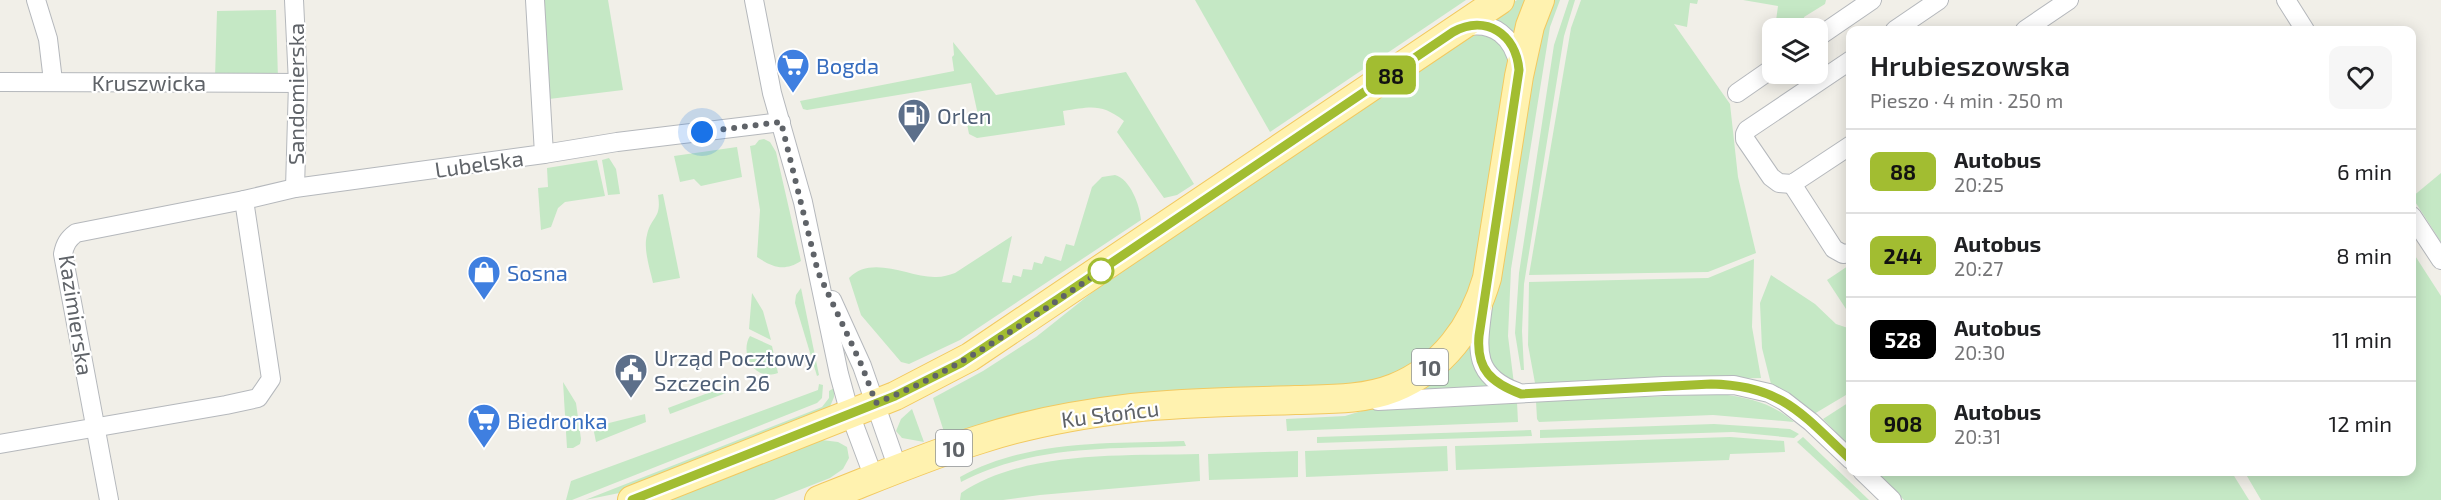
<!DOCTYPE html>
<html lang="pl">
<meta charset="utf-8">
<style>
:root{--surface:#fff;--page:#f6f6f6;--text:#202124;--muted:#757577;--line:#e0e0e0}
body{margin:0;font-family:"Exo 2",sans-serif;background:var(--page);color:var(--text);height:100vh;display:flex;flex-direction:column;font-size:22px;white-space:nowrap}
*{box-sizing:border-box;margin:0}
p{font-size:20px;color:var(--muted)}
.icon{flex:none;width:33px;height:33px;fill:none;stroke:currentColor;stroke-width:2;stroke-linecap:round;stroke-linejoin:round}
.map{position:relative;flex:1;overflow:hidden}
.details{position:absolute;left:1846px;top:26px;width:570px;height:450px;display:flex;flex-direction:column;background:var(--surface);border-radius:12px;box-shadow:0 3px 15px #0003}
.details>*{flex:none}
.badge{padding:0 12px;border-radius:9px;font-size:21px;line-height:39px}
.buttons{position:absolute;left:1762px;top:18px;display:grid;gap:12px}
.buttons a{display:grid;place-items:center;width:66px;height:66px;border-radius:12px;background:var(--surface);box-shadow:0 3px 15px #0003;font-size:30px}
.you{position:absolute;width:30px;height:30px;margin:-15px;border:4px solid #fff;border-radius:50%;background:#1a73e8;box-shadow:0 0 0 9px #1a73e833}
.map>.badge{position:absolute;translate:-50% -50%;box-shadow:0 0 0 3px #fff}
.round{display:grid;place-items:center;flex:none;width:63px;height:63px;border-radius:12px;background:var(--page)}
.overview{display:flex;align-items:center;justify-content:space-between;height:102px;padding:0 24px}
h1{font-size:28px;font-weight:600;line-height:45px}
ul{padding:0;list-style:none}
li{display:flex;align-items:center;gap:18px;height:84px;padding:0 24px;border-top:2px solid var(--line)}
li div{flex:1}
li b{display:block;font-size:22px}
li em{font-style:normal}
li .badge{min-width:66px;font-weight:700;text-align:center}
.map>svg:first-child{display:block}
</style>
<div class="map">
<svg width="2441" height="500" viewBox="0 0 2441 500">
<rect width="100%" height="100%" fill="#f1efe8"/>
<g fill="#c5e8c5">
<path d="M543 0H608L623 90 549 99Z"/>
<path d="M1195 0H1466L1270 132Z"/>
<path d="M1517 0H1533L1520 42 1506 26 1489 19Z"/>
<path d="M1548 0H1560L1550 27 1511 269 1508 336 1514 384C1493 368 1488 362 1488 335L1535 37Z"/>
<path d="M1569 0H1575L1564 36 1524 284 1522 331 1524 370H1521L1515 333 1519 273 1554 45Z"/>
<path d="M1581 0H1698L1697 4 1690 3 1687 27 1674 24 1730 104 1738 177 1756 253 1708 272 1529 275 1571 28Z"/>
<path d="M1743 0H1826L1825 4 1804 17 1806 28H1775L1778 6Z"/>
<path d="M276 10 278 79 215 78 217 11Z"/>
<path d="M1479 35C1498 37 1504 49 1511 65L1479 276 1448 338 1384 382 947 441 933 398 983 371 1036 337 1128 264 1469 36Z"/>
<path d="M953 42 996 95 1126 72 1194 184 1177 195 1164 198 1117 132 1124 121C1101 103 1091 107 1063 111L1065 125 977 138 969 134 966 119 978 115 971 83 807 110 803 109 800 101 954 71 952 57 954 55Z"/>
<path d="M764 139 770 142 776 152 801 261C784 272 772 267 757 257L760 210 750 146 755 145 759 140Z"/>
<path d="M737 147 742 177 701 186 694 179 680 182 674 156Z"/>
<path d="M609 158 616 169 620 194 608 195 602 160Z"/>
<path d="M597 160 605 196 565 202 558 208 551 227 541 230 538 188 548 187 547 168Z"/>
<path d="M2441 173V242L2412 197Z"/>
<path d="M1115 175C1130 179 1140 205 1141 220L960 340 909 364 901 362 861 315 849 278C872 254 910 278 936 277 943 277 949 275 955 273L1012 236 1002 282 1011 283 1013 275 1021 277 1023 269 1032 270 1034 262 1042 264 1045 256 1061 261 1066 244 1074 246 1092 187 1102 177Z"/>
<path d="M663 194 680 278 653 283C650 269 643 249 647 235 651 216 662 219 658 195Z"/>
<path d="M2412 251 2441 296V500H2261L2244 471H2412Z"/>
<path d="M1754 259 1752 327 1761 378 1535 383 1528 345 1529 282 1708 278Z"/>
<path d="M1851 264V314L1850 315 1827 280Z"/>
<path d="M1771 275 1815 304 1836 324 1851 329V392L1814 414 1792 396 1771 384 1762 348 1760 303Z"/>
<path d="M801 288 819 375 817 376 795 303 796 295Z"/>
<path d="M752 293 763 311 771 340 749 329Z"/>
<path d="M1473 335 1477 372 1492 389 1409 393Z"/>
<path d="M750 336 772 346 778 373C752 382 740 351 750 336Z"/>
<path d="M563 382 576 403 581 439 580 444 573 448H567Z"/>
<path d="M732 384 734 390 670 414 668 408Z"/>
<path d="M819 384 823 385 822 398 817 403 572 500H566L571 481 818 390Z"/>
<path d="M834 388V397L829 409 629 491 585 500 822 407 829 398V391Z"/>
<path d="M1721 394C1750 398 1772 403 1794 422L1713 415 1539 422 1537 419 1536 401Z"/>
<path d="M1851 401V448L1823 419Z"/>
<path d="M1517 402 1518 422 1287 431 1286 419 1345 416 1375 407Z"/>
<path d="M912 409 924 442 902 438 896 431 901 419Z"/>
<path d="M645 414 646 422 596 442 593 427Z"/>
<path d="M1714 424 1790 429 1799 434 1794 438 1733 432 1540 438V430Z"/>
<path d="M1531 430 1532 436 1317 443V437Z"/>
<path d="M1730 437 1784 441 1785 452 1730 454 1729 460 1456 470 1455 446Z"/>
<path d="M1803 437 1869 500H1860L1797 442Z"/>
<path d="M822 440 838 442 847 447 849 458 843 469 830 478 774 500H657L795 444Z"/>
<path d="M1184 441 1186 446C1108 449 1032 445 961 482L960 477C1029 439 1108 444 1184 441Z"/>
<path d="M1447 446 1448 471 1306 477 1305 451Z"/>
<path d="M1298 451V477L1209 480 1208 454Z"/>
<path d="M1199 454 1200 481 1040 495 1003 500H960L961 493C1025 450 1124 456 1199 454Z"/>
<path d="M1875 471H2231L2249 500H1904Z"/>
</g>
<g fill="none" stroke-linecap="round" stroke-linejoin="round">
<g stroke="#b5b8bc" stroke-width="20">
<g id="minor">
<path d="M36 0 48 39 53 81"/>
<path d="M294 0 298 83 295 188"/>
<path d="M754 0 772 93 803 202 839 374 850 414 874 478"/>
<path d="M2286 0 2305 30"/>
<path d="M1464 27C1494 20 1513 37 1519 66"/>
<path d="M1895 30 1939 0"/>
<path d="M2025 30 2069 0"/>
<path d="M1818 37 1872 0"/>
<path d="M1851 60 1747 130 1745 134V139L1771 177 1779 183 1792 184 1851 145"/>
<path d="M0 82 298 83"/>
<path d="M1737 93 1773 68"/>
<path d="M544 154 617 142 781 122"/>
<path d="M1792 184 1834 249 1843 254 1851 253"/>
<path d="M2412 216 2441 260"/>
<path d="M832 300 862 366 898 469"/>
<path d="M1483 306C1478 347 1471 375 1517 392"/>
<path d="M1378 401 1664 386 1734 385 1769 393 1784 401 1811 422 1851 460"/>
<path d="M0 444 226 405 258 398 271 379 244 200 295 188 544 154 535 0"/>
<path d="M1862 471 1892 500"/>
<path d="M109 500 63 254C65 244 68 239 76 233L244 200"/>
</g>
</g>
<g stroke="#f2c960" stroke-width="30">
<g id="primary">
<path d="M632 500 895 396 970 357 1500 0"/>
<path d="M819 500C873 479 926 456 981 439 1030 423 1081 414 1132 408 1186 402 1241 402 1295 400 1328 399 1364 400 1394 388 1443 368 1473 327 1487 278L1519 76 1530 26 1540 0"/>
</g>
</g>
<use href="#minor" stroke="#fff" stroke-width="18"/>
<use href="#primary" stroke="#fff2af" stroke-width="28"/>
</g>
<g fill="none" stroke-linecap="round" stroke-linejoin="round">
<g stroke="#fff" stroke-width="14">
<path id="line" d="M632 500 895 396 961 363 1058 299 1453 32C1486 14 1516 34 1519 70L1479 336C1476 370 1492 383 1521 394L1711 384C1782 385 1803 415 1851 460"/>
</g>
<use href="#line" stroke="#a2bd31" stroke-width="9"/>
<path stroke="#5f6368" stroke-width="6" stroke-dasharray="0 10.8" d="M702 132 781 122 818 272 862 366 876 403C958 371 1030 319 1102 270L1101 271"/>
</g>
<defs>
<g id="supermarket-pin" transform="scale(1.725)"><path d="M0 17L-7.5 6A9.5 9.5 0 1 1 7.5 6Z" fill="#3f7fe0" stroke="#fff"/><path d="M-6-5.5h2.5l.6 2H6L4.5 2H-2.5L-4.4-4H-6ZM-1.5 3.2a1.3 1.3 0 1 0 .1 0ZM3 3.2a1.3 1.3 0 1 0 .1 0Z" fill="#fff"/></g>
<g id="fuel-pin" transform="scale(1.725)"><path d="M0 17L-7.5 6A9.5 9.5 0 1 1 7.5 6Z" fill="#5c6f8a" stroke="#fff"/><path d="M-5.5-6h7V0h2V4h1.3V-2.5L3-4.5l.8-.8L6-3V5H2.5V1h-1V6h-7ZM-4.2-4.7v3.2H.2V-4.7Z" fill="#fff"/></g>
<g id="shop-pin" transform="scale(1.725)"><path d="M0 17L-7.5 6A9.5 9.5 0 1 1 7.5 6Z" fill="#3f7fe0" stroke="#fff"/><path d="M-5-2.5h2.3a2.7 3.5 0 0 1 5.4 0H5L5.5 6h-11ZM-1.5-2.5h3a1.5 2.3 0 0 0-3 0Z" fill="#fff"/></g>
<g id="civic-pin" transform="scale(1.725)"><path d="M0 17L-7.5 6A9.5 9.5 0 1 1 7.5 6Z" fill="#5c6f8a" stroke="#fff"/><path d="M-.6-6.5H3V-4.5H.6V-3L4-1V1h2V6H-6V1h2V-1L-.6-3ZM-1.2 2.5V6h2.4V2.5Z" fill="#fff"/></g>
</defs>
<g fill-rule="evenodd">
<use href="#supermarket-pin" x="793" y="65"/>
<use href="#fuel-pin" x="914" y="115"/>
<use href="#shop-pin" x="484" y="272"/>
<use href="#civic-pin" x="631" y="370"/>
<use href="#supermarket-pin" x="484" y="420"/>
</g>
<circle fill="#fff" stroke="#a2bd31" stroke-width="3" cx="1101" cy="271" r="12"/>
<g text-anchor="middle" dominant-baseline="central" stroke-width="4.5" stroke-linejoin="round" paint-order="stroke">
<g fill="#fff" stroke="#8f9295" stroke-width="1.5">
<rect x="1412" y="349" width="36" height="36" rx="4.5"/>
<rect x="936" y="430" width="36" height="36" rx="4.5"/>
</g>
<g font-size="21" font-weight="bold" fill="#5f6368">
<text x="1430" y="367">10</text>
<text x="954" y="448">10</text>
</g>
<g font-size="22" fill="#366cbe" stroke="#fff" text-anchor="start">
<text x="816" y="65">Bogda</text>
<text x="507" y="272">Sosna</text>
<text x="507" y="420">Biedronka</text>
</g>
<g font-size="22" fill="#5f6368" stroke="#fff">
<text x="149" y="82">Kruszwicka</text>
<text transform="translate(295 94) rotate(-90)">Sandomierska</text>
<text transform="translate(479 163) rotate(-8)">Lubelska</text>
<text transform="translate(77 315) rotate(81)">Kazimierska</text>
<text transform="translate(1110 413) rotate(-7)">Ku Słońcu</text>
</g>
<g font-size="22" fill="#4e5e75" stroke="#fff" text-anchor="start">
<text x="937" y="115">Orlen</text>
<text x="654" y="357">Urząd Pocztowy<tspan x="654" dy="25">Szczecin 26</tspan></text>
</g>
</g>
</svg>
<div class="buttons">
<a><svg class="icon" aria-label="layers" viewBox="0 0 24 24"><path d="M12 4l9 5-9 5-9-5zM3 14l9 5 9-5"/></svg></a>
</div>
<div class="you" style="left:702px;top:132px"></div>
<b class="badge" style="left:1391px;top:75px;background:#a2bd31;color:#111">88</b>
<section class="details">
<div class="overview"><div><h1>Hrubieszowska</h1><p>Pieszo · 4 min · 250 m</p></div><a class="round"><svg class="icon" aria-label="heart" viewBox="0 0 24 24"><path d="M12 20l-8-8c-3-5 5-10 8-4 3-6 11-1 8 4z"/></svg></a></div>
<ul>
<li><span class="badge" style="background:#a2bd31;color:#111">88</span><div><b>Autobus</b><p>20:25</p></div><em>6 min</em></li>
<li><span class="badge" style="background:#a2bd31;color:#111">244</span><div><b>Autobus</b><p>20:27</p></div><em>8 min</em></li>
<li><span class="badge" style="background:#000;color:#fff">528</span><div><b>Autobus</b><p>20:30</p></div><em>11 min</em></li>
<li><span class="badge" style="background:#a2bd31;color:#111">908</span><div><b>Autobus</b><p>20:31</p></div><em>12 min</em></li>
</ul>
</section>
</div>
